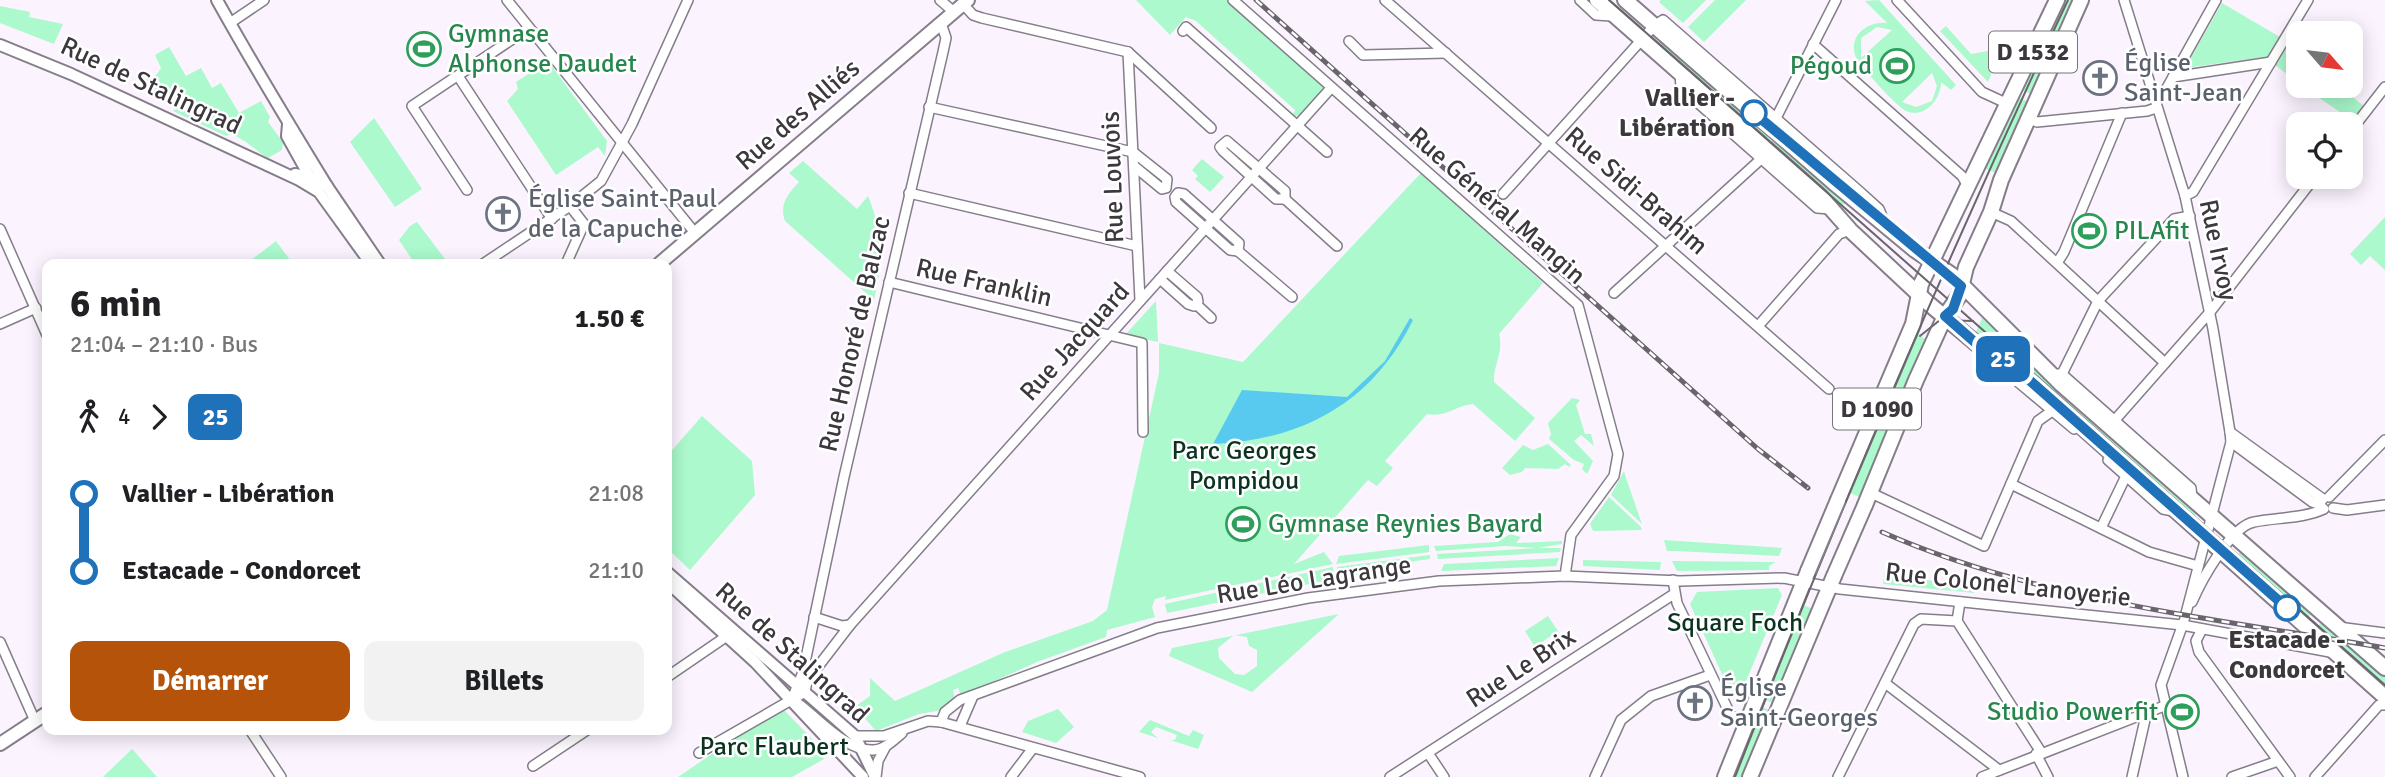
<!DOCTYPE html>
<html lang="fr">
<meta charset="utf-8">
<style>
:root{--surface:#fff;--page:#f2f2f2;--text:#202124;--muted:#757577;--accent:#b45309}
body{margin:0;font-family:Signika,sans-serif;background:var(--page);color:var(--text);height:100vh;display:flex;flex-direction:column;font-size:26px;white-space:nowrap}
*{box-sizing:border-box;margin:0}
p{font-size:23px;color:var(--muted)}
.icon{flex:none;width:38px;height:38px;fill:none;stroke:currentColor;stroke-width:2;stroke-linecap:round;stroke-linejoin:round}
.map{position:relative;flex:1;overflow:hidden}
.details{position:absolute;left:42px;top:259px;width:630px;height:476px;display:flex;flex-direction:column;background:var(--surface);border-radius:14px;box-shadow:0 4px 18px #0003}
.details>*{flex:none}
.badge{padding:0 14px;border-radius:10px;font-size:24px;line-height:46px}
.needle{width:46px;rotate:118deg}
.tools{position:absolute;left:2286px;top:21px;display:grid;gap:14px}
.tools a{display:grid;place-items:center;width:77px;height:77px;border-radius:14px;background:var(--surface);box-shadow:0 4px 18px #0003;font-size:35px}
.map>.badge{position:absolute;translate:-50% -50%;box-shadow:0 0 0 4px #fff}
.legs{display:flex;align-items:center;gap:10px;height:77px;padding:0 28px;font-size:23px}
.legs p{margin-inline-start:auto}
.headline{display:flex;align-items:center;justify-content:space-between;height:119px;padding:0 28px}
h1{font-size:38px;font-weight:800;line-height:52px}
.primary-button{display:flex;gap:14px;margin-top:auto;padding:14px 28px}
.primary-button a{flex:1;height:80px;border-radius:14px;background:var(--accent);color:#fff;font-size:28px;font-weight:800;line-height:80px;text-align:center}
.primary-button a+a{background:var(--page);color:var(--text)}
ul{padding:0 28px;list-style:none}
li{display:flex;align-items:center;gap:24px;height:77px;font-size:26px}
li i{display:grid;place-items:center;width:10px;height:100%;margin:0 9px;background:currentColor}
li i::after{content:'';width:18px;height:18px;margin:-9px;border:5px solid;border-radius:50%;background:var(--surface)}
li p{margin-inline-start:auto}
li:first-child i{background:linear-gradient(#0000 50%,currentColor 0)}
li:last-child i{background:linear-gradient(currentColor 50%,#0000 0)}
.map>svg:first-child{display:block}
</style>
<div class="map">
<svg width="2385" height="777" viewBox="0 0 2385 777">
<rect width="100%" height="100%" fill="#fbf4ff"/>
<g fill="#abf9cc" fill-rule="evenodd">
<path d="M1136 0H1228L1325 88 1300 116 1293 115 1295 110 1196 21 1186 17 1170 35Z"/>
<path d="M1661 0H1706L1683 23 1659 2Z"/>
<path d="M1715 0H1746L1704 42 1688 27Z"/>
<path d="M1879 0 1956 85 1951 90 1941 82C1941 99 1925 119 1906 111 1897 107 1857 63 1855 55 1849 34 1869 21 1887 23L1865 1ZM1877 27 1892 30 1861 58V38ZM1932 73 1937 86 1932 101 1916 107 1902 102Z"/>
<path d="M2061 0H2077L2033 95 2020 89Z"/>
<path d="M2222 3 2280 37 2298 54V83L2265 57 2185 68Z"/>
<path d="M0 6 30 12 29 17 63 24 54 44 0 23Z"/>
<path d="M1946 26 1971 54 1988 51 1991 75 1988 82 1940 31Z"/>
<path d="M1662 38 1770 134 1764 141 1656 45Z"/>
<path d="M169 47 186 76 201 68 212 88 221 83 239 113 261 101 270 117 268 122 283 142 282 150 268 158C254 149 246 140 231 134L226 136 173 111 182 105 143 83 147 77 154 78 161 68 155 55Z"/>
<path d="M548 61 607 141 605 156 598 147 556 175 507 101 518 89 516 82Z"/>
<path d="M2302 86H2339L2365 107 2353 121Z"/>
<path d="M2016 96 2029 102 1998 174 1984 168Z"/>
<path d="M374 118 422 189 395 207 350 142Z"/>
<path d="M1775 138 1847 201 1840 208 1769 144Z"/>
<path d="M1202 159 1224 177 1210 192 1195 179 1198 176 1192 170Z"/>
<path d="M803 161 857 209 868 196C884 236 883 260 874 300L785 221C779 204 788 194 799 182L789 173Z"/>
<path d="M1421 173 1543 283 1499 334C1504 353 1493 364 1494 382L1535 418 1515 441 1473 404C1456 405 1447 418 1427 414L1385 461 1393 468 1377 486 1368 480 1294 564 1324 552 1333 564 1165 600 1166 596 1155 599 1152 607 1155 617 1107 630 1106 637 1037 662 961 696 958 688 953 690 955 700 943 710 919 714 876 731 855 707 870 696V678L895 701 1005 652 1093 621 1107 610 1159 373V343L1243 362Z"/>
<path d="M2385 217V270L2370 256 2361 265 2350 254Z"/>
<path d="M417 222 445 259 436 264H415L399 240 410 226Z"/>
<path d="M276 241 293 264H246Z"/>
<path d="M1156 301 1158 342 1125 335Z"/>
<path d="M1982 318 2084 410 2078 418 1975 334Z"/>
<path d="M1917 332 1926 340 1896 413 1883 407 1911 340 1913 341Z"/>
<path d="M1572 398 1580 400 1576 405 1585 434H1591L1594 446 1581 435 1574 441 1593 461 1587 474 1582 469 1584 464 1574 460 1549 439 1551 434 1548 423Z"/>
<path d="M1880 414 1893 419 1862 498 1847 492Z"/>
<path d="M2089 414 2197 510 2194 520 2082 421Z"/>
<path d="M702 416 752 461 755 495 690 570 667 548V456Z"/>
<path d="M1548 444 1571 465 1569 467 1565 464 1558 469 1525 468 1522 472 1510 475 1502 468 1523 445 1533 450Z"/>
<path d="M1624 471 1626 478 1642 524 1611 495Z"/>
<path d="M1609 497 1641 527 1642 530 1593 531 1590 524Z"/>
<path d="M1510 534 1521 537 1516 543 1562 541V544L1537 548H1561L1560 552 1438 559 1437 554 1537 548 1505 546 1436 551 1434 546 1498 542Z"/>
<path d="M1664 540 1782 548 1779 556 1675 551H1667Z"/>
<path d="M1429 545V552L1336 564 1339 556Z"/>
<path d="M2243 549 2314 611 2306 620 2235 558Z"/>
<path d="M1430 555V559C1398 562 1370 573 1338 579L1337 567Z"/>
<path d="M1559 558 1556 566 1441 571 1444 564Z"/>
<path d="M1583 560 1661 562 1660 570 1583 566Z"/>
<path d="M1672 561 1776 562 1769 566V570L1677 571Z"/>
<path d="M1333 567 1334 579 1167 613 1165 604Z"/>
<path d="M1885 572 1975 589 1974 593 1883 584Z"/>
<path d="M1778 588 1782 595 1739 698H1733L1690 604 1697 592Z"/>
<path d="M1801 604 1815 610 1775 704 1761 698Z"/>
<path d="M1339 614 1252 692 1169 656 1172 648ZM1234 635 1247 637 1249 646 1257 650V666L1244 675 1235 674 1219 658 1218 648Z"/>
<path d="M1548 616 1558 631 1535 647 1525 631Z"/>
<path d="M2324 620 2385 674V689L2316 628Z"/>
<path d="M1759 706 1772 711 1746 777H1731Z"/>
<path d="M778 709 785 711 816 743 824 759 792 777H678Z"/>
<path d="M1058 709 1074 727 1056 743 1022 732 1028 721Z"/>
<path d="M1150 720 1189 736 1193 730 1204 735 1198 749 1170 740H1175L1177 735 1156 727 1151 732 1158 738 1139 732Z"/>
<path d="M132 749 157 777H103Z"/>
</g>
<path fill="#59caef" d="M1410 318 1413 320C1372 403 1303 440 1213 444L1242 390 1347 397 1385 361Z"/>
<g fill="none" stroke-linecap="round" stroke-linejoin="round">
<g stroke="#857d89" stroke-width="12">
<g id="minor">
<path d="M507 0 695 233"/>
<path d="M940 0 954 12"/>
<path d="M1233 0 1578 305 1618 454 1614 476 1571 535 1565 576"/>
<path d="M1385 0 1829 389"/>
<path d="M1580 0 1596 15 1612 16"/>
<path d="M1897 0 1982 92 2008 104"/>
<path d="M2124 0 2185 196 2213 329 2230 432 2231 442 2185 617"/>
<path d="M963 4 973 15 982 18 1128 52"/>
<path d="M230 23 264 0"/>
<path d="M1183 31 1186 27 1327 152"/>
<path d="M1349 41 1363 55 1446 53"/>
<path d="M1813 44 1962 176 1968 186"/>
<path d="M1128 52 1140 300"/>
<path d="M1128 52 1211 128"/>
<path d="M1680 73 1681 88 1817 208 1830 209"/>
<path d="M458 76 552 219"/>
<path d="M2173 77 2271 62"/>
<path d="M2155 98 2163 95 2216 0"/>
<path d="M929 107 1133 152 1167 179 1166 188 1162 189 1134 166"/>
<path d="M1776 118 1836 0"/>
<path d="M2027 118 2037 122 2147 111 2156 108"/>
<path d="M2350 132 2385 87"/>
<path d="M1227 141 1285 191V199H1276L1223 151 1220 147Z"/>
<path d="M467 190 412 106 529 28"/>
<path d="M909 193 1137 246"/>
<path d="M1178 193 1184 194 1239 243 1238 251 1230 250 1176 202 1175 197Z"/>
<path d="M1503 194 1654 26 1663 20 1859 191 1879 209 1884 221"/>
<path d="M2185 196 2193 192 2308 0"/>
<path d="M1285 199 1337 246"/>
<path d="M1991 212 2011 221 2165 363"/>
<path d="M0 229 47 335"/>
<path d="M1238 251 1292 297"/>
<path d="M2057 263 2064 252 2122 113"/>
<path d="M483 264 570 206 601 181 632 124 688 0"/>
<path d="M566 264 584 224 570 206"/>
<path d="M1160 279 1188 304 1194 306 1198 302 1197 297 1167 271"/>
<path d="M889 282 1142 343 1143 432"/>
<path d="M1614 293 1761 159"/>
<path d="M1196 304 1211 318"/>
<path d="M0 324 36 308"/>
<path d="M1759 325 1839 234 1850 230"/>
<path d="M2019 371 2018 382 2074 429"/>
<path d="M2058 374H2062L2191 488 2192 498"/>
<path d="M2062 374 2098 301 2174 219 2190 216"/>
<path d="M2114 421 2210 312 2315 177"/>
<path d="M2230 432 2323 499"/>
<path d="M2231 442 2312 502 2321 505"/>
<path d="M2108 460 2163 509 2173 511"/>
<path d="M2011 484 2149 552 2198 566"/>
<path d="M1869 492 1984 546 2038 421 2052 411"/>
<path d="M2329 497 2385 440"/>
<path d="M2333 508 2347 510 2385 505"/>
<path d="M2101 528 2126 476"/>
<path d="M1673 580 1677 603 1731 716 1747 722"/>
<path d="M1960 602 1957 621 2041 752"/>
<path d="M2192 602C2201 581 2231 526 2254 522 2278 517 2302 519 2324 509"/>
<path d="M814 617 842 626 850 625"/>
<path d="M2338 627 2385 633"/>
<path d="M2202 629 2196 641 2199 652 2290 777"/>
<path d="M0 642 35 721"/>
<path d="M667 677 727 636"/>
<path d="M810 677 850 625 1331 88"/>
<path d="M1885 683 1999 770"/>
<path d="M792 699 803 672 844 477 943 52 946 38 941 23"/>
<path d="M799 704C819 719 847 752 874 750 885 749 894 740 902 733"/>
<path d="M941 722 945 712 960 700 1157 628 1308 598 1439 581 1565 576 1680 581 1784 578 1840 589 2182 625 2330 652"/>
<path d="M960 726 973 696"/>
<path d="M250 730 281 777"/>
<path d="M855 736H884L928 721 941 722 1140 777"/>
<path d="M699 753 805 692 809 671"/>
<path d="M1428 753 1444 777"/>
<path d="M2036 754 2048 777"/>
<path d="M533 766 587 730"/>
<path d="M876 777 878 761 886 746"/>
<path d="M1011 777 1033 748"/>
<path d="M1390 777 1674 594"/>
<path d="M1595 777 1621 720 1651 696 1710 675"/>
<path d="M1838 777 1914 624 1921 619 1957 621"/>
<path d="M1982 777 2164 706"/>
<path d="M2132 777 2147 711"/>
<path d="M2183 777 2161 685 2184 621"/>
<path d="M2232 777 2278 761"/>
<path d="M2315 777 2379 705H2385"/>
</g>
</g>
<g stroke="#857d89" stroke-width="14">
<g id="tertiary">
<path d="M217 0C252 63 289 124 327 186"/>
<path d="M0 45 71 74 299 180 319 192 371 264"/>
<path d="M288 124 287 136 312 181"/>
<path d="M295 174 309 177 327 186 380 264"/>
<path d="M667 572 855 736 875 777"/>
<path d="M667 582 755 662 863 777"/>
</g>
</g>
<g stroke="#857d89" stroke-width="16">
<g id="secondary">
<path d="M659 264 968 0"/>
<path d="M0 744 47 713"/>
</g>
</g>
<g stroke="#857d89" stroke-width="18">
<g id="primary">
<path d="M1597 0 1820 196 1850 230 1928 303 1978 345 2019 371 2385 697"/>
<path d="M1625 0 1833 182 1915 250 1952 275 2061 384 2385 668"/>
<path d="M1838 500 1913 324 1921 284 2057 0"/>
<path d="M1865 505 1916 380 1945 316 1959 296 1966 267 1991 212 2001 180 2081 0"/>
<path d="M1725 777 1808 571"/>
<path d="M1750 777 1834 576"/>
</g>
</g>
<use href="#minor" stroke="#fff" stroke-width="9"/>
<use href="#tertiary" stroke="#fff" stroke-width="10"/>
<use href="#secondary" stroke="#fff" stroke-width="12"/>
<use href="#primary" stroke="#fff" stroke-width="14"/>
<g stroke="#6a656c" stroke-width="2">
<path d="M1609 0 2385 685"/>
<path d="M1920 336 1940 320 1973 321"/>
<path d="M1735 777C1837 515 1948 255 2068 0"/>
</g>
<g stroke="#6a656c" stroke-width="5">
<g id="rail">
<path d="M1256 0 1758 449 1808 488"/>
<path d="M1882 532C2041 602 2216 618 2385 648"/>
</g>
</g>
<use href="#rail" stroke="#fff" stroke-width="2.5" stroke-dasharray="8" stroke-linecap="butt"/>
<g stroke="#857d89" stroke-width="18" stroke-linecap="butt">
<g id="primary-bridge">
<path d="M1808 571 1838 500"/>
<path d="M1834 576 1865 505"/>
</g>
</g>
<use href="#primary-bridge" stroke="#fff" stroke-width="14"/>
</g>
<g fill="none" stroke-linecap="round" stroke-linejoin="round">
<g stroke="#fff" stroke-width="16">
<path id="line-1" d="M1754 113 1961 286 1953 309 1945 316 1978 345 2019 371 2287 608"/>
</g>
<use href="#line-1" stroke="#1f72b9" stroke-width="10"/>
</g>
<defs>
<g id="stadium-ring" transform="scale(1.75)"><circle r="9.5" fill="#fff" stroke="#2e9e5b" stroke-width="1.5"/><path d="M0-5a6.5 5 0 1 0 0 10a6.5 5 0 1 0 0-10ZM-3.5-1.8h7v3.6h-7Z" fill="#2e9e5b"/></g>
<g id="church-ring" transform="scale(1.75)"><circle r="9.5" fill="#fff" stroke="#6b7280" stroke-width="1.5"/><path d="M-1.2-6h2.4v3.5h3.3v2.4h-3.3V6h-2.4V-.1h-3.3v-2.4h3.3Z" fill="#6b7280"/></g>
</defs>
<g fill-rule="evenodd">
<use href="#stadium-ring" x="424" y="49"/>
<use href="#stadium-ring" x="1897" y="66"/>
<use href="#church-ring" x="2100" y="78"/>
<use href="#church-ring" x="503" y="214"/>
<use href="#stadium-ring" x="2089" y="231"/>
<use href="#stadium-ring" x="1243" y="524"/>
<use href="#church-ring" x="1695" y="703"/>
<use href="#stadium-ring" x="2182" y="712"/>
</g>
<g fill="#fff" stroke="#1f72b9" stroke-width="3.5">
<circle cx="1754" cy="113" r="12"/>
<circle cx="2287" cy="608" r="12"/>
</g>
<g text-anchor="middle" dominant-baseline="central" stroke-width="5" stroke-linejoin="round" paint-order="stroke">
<g fill="#fff" stroke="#767478" stroke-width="2">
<rect x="1989" y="31.5" width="88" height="41" rx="5"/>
<rect x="1833" y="388.5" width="88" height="41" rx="5"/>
</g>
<g font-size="24" font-weight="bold" fill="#3c383e">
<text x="2033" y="52">D 1532</text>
<text x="1877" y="409">D 1090</text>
</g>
<g font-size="26" fill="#27864d" stroke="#fff" text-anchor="start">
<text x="448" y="34">Gymnase<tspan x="448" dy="30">Alphonse Daudet</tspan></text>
<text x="1872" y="66" text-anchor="end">Pégoud</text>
<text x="2114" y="231">PILAfit</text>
<text x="1268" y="524">Gymnase Reynies Bayard</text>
<text x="2158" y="712" text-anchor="end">Studio Powerfit</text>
</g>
<g font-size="26" fill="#5b616d" stroke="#fff" text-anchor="start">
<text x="2124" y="63">Église<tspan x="2124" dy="30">Saint-Jean</tspan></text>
<text x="528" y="199">Église Saint-Paul<tspan x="528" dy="30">de la Capuche</tspan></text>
<text x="1720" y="688">Église<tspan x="1720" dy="30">Saint-Georges</tspan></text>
</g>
<g font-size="26" fill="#3c383e" stroke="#fff">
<text transform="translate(151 86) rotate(25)">Rue de Stalingrad</text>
<text transform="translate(798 115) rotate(-41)">Rue des Alliés</text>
<text transform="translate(1113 177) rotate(-92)">Rue Louvois</text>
<text transform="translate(1636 191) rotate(41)">Rue Sidi-Brahim</text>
<text transform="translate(1497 206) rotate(41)">Rue Général Mangin</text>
<text transform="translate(2218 250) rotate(78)">Rue Irvoy</text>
<text transform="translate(984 283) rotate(13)">Rue Franklin</text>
<text transform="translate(855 334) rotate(-77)">Rue Honoré de Balzac</text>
<text transform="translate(1075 342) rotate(-48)">Rue Jacquard</text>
<text transform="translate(1314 580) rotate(-9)">Rue Léo Lagrange</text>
<text transform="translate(2008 585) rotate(6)">Rue Colonel Lanoyerie</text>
<text transform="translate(792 653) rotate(42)">Rue de Stalingrad</text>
<text transform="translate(1521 668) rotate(-33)">Rue Le Brix</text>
</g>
<g font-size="26" font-weight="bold" fill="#3c383e" stroke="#fff" text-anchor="end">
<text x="1735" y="98">Vallier -<tspan x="1735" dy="30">Libération</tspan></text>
<text x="2287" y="640" text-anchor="middle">Estacade -<tspan x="2287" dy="30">Condorcet</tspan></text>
</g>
<g font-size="26" fill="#0a3320" stroke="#fff">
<text x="1244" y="451">Parc Georges<tspan x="1244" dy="30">Pompidou</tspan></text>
<text x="1735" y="623">Square Foch</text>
<text x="774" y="747">Parc Flaubert</text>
</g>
</g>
</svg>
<div class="tools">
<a><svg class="needle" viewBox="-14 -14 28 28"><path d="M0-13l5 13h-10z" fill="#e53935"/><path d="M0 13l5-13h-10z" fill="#757577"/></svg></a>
<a><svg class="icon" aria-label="locate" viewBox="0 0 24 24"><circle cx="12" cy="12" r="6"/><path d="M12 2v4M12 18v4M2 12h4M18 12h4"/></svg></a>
</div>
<b class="badge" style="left:2003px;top:359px;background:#1f72b9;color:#fff">25</b>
<section class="details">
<div class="headline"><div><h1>6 min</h1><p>21:04 – 21:10 · Bus</p></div><b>1.50 €</b></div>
<div class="legs"><svg class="icon" aria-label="walk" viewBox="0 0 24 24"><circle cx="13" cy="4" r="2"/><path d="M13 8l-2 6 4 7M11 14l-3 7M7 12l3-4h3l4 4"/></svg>4<svg class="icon" aria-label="forward" viewBox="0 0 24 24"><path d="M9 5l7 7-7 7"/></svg><b class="badge" style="background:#1f72b9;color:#fff">25</b></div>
<ul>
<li><i style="color:#1f72b9"></i><b>Vallier - Libération</b><p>21:08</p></li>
<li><i style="color:#1f72b9"></i><b>Estacade - Condorcet</b><p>21:10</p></li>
</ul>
<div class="primary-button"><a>Démarrer</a><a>Billets</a></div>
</section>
</div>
